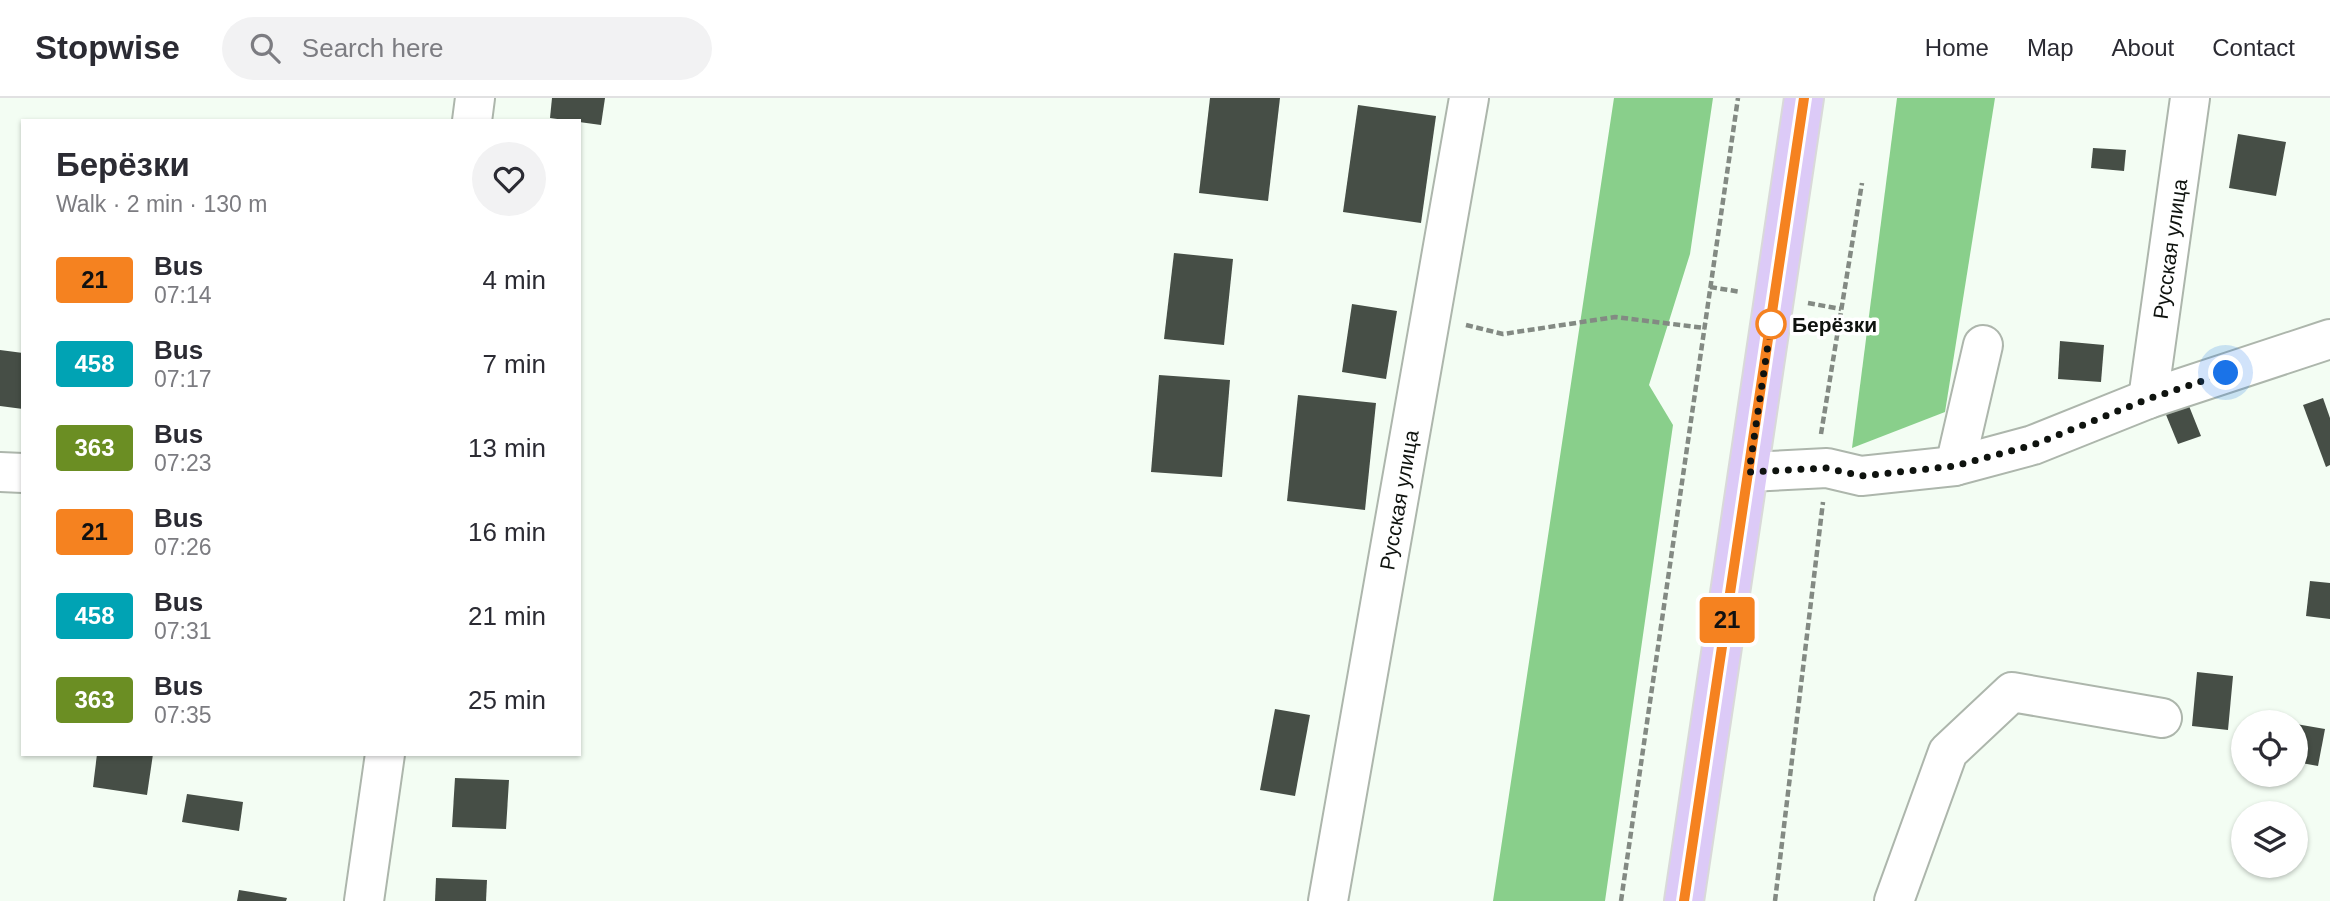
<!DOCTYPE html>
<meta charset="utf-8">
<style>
:root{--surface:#fff;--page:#f2f2f3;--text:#2b2b33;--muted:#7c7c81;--line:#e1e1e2}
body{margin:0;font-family:Arial,sans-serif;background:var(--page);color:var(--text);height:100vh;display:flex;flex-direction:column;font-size:26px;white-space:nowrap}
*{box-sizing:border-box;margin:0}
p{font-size:23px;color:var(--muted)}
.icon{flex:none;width:38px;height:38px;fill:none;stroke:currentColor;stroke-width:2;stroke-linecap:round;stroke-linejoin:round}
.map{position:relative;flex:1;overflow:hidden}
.side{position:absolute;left:21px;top:21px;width:560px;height:637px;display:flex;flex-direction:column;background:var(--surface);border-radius:0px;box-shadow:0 2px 5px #0004}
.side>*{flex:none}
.badge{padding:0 14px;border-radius:5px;font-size:24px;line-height:46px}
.controls{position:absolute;left:2231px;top:612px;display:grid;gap:14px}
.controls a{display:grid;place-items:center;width:77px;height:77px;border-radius:50%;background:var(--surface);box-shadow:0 2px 5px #0004;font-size:35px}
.you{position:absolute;width:35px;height:35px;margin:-18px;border:5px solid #fff;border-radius:50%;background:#1a73e8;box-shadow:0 0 0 10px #1a73e833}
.map>.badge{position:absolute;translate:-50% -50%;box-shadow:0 0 0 4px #fff}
.round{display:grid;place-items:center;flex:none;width:74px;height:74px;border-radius:37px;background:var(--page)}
.summary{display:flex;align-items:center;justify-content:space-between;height:119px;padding:0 35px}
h1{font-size:33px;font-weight:700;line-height:52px}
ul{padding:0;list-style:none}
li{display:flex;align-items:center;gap:21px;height:84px;padding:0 35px}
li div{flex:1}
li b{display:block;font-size:26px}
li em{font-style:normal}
li .badge{min-width:77px;font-weight:700;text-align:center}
header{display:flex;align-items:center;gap:42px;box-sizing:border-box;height:98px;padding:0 35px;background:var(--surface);border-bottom:2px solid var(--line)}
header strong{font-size:33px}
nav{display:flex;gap:38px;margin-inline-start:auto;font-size:24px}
.search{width:490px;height:63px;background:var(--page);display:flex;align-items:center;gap:18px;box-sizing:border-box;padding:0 24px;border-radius:38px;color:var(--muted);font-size:26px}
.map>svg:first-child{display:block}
</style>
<header>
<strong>Stopwise</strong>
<div class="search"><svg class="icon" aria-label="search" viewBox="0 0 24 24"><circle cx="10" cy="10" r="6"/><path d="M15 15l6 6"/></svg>Search here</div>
<nav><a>Home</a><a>Map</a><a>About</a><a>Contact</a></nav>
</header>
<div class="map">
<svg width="2330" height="803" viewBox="0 0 2330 803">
<rect width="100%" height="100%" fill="#f3fdf3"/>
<g fill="#89cf8b">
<path d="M1614 0H1713L1690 156 1649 287 1673 327 1605 803H1493Z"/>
<path d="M1897 0H1995L1945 314 1852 350Z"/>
</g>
<g fill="#464e46">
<path d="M552 0H605L601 27 550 20Z"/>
<path d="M1210 0H1280L1268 103 1199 95Z"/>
<path d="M1358 7 1436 18 1421 125 1343 114Z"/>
<path d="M2238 36 2286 44 2276 98 2229 90Z"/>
<path d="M2093 50 2126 52 2124 73 2091 70Z"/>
<path d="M1174 155 1233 161 1224 247 1164 241Z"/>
<path d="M1352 206 1397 213 1386 281 1342 274Z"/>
<path d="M2060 243 2104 247 2101 284 2058 281Z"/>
<path d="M0 252 23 255V311L0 308Z"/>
<path d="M1159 277 1230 282 1222 379 1151 374Z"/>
<path d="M1298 297 1376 305 1365 412 1287 403Z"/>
<path d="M2185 298 2201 338 2178 346 2162 307Z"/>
<path d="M2323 300 2330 320V367L2326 369 2303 307Z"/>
<path d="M2310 483 2330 485V521L2306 518Z"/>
<path d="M2197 574 2233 578 2228 632 2192 628Z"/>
<path d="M1275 611 1310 617 1295 698 1260 692Z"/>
<path d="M2296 626 2325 631 2318 668 2296 664Z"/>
<path d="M97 656H153L147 697 93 689Z"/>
<path d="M455 680 509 682 506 731 452 729Z"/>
<path d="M187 696 243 704 239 733 182 724Z"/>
<path d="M436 780 487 782 486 803H435Z"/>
<path d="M239 792 287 800 286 803H237Z"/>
</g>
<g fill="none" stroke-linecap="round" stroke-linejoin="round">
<g stroke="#adb6ac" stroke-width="42">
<g id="minor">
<path d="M472 23 475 0"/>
<path d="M2148 301 2190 0"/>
<path d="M1955 368 1983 247"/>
<path d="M0 374 23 375"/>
<path d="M1749 374 1827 370 1861 378 1955 368 2033 347 2148 301 2330 241"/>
<path d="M364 803 385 656"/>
<path d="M1328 803 1469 0"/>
<path d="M1894 803 1948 654 2012 594 2162 620"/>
</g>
</g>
<g stroke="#d9d9d9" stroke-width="42">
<path id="major" d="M1684 803 1804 0"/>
</g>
<g stroke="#838a83" stroke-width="4.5" stroke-dasharray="7 3.5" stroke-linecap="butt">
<path d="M1710 189 1741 194"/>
<path d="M1808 205 1841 211"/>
<path d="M1466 227 1503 236 1615 219 1705 230"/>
<path d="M1821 336 1862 85"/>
<path d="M1621 803 1738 0"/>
<path d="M1775 803 1823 404"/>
</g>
<use href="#minor" stroke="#fff" stroke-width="38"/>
<use href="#major" stroke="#dccaf7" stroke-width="38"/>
</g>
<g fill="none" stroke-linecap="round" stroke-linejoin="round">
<g stroke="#fff" stroke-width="16">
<path id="line" d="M1684 803 1804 0"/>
</g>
<use href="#line" stroke="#f58220" stroke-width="10"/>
<path stroke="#0f130f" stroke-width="7" stroke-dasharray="0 12.6" d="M1771 226 1749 374 1827 370 1861 378 1955 368 2033 347 2148 301 2226 275"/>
</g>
<circle fill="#fff" stroke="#f58220" stroke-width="3.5" cx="1771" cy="226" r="14"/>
<g text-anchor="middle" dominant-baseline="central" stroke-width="7" stroke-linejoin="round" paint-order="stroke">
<g font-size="21" fill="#0f130f" stroke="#fff">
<text transform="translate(2170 151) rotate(-82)">Русская улица</text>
<text transform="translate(1399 402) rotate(-80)">Русская улица</text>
</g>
<g font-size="21" font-weight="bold" fill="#0f130f" stroke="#fff" text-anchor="start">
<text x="1792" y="226">Берёзки</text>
</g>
</g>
</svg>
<div class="controls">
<a><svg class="icon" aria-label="locate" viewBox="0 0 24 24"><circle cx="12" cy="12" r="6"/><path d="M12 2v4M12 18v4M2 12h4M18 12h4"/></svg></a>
<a><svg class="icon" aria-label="layers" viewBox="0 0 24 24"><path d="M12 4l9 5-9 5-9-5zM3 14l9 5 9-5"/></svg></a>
</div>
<div class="you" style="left:2226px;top:275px"></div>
<b class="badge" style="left:1727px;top:522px;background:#f58220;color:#111">21</b>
<section class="side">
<div class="summary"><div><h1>Берёзки</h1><p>Walk · 2 min · 130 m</p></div><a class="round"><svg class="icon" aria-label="heart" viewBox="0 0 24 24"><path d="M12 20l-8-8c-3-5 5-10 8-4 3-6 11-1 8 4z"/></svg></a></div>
<ul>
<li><span class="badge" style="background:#f58220;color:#111">21</span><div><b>Bus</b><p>07:14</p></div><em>4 min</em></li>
<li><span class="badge" style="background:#00a3b4;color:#fff">458</span><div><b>Bus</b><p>07:17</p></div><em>7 min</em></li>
<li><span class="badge" style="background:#6b8e23;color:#fff">363</span><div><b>Bus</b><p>07:23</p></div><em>13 min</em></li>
<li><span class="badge" style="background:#f58220;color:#111">21</span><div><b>Bus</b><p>07:26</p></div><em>16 min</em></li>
<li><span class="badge" style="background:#00a3b4;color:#fff">458</span><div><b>Bus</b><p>07:31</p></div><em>21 min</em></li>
<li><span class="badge" style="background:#6b8e23;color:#fff">363</span><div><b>Bus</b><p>07:35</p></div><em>25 min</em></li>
</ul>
</section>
</div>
